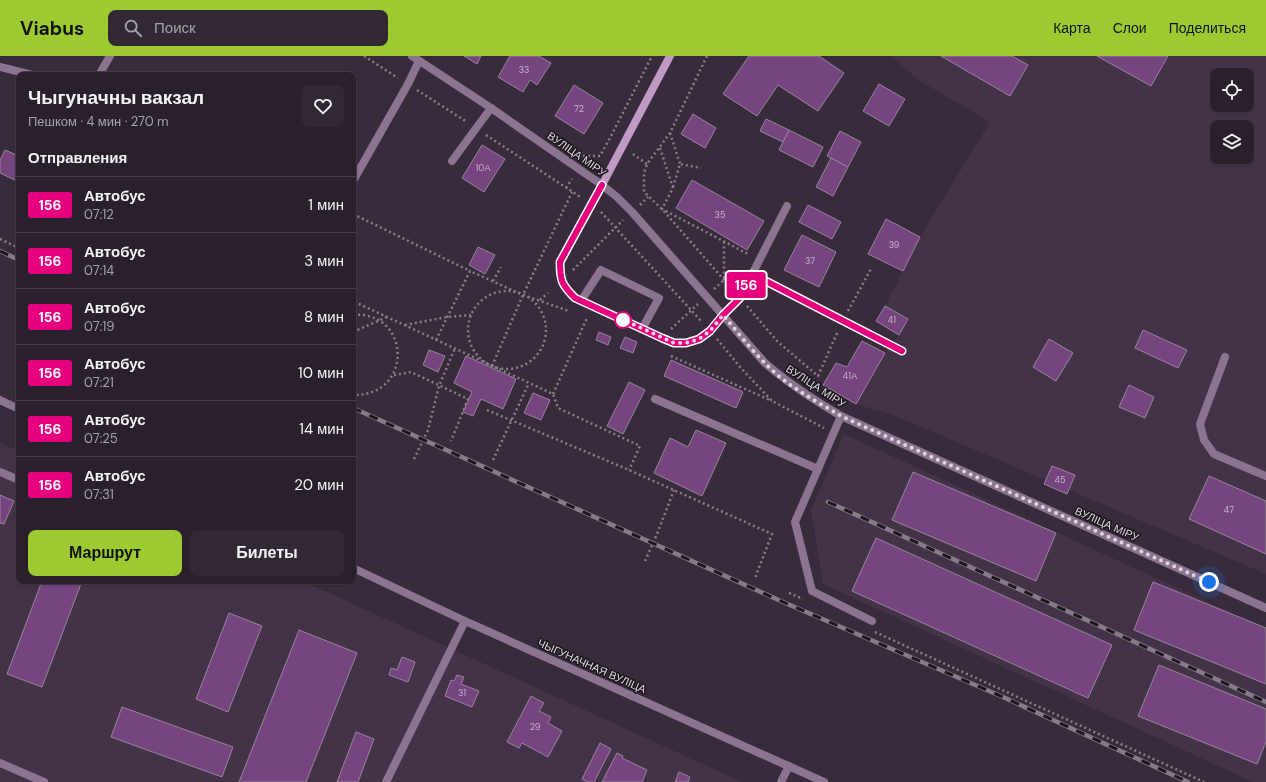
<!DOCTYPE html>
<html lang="ru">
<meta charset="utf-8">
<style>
:root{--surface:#2a202c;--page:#322834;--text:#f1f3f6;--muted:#a5a3a9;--line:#463e48;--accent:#9dca30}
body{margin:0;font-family:"DM Sans",sans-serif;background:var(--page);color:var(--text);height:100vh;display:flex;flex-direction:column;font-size:15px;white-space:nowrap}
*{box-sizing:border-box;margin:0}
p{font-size:13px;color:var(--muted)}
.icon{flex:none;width:22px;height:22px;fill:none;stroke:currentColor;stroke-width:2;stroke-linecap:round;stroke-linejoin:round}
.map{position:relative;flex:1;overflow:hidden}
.drawer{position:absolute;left:16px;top:16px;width:340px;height:512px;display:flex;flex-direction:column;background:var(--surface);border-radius:8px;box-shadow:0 1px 3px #0004,0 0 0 1px var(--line)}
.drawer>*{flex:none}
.badge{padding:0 8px;border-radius:3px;font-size:14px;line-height:26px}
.controls{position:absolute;left:1210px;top:12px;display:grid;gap:8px}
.controls a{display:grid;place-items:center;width:44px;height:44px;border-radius:8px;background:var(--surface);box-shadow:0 1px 3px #0004,0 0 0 1px var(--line);font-size:20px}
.you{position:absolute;width:20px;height:20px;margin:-10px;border:3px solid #fff;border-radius:50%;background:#1a73e8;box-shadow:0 0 0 6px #1a73e833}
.map>.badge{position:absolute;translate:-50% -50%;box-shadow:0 0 0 2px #fff}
h2{padding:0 12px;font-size:15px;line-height:36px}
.round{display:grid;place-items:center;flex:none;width:42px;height:42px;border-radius:8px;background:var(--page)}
.head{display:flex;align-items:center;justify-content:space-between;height:68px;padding:0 12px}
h1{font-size:19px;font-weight:700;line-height:30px}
.action{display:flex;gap:8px;margin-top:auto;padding:8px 12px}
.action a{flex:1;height:46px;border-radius:8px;background:var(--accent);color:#111;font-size:16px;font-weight:700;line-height:46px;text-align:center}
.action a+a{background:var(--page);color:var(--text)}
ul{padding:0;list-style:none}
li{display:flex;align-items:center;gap:12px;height:56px;padding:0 12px;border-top:1px solid var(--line)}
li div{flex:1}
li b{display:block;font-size:15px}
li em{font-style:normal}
li .badge{min-width:44px;font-weight:700;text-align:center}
header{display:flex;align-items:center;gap:24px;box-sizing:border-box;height:56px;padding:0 20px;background:var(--accent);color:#111}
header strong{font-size:19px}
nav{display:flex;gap:22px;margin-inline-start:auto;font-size:14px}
.search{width:280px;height:36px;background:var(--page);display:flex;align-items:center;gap:10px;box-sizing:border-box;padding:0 14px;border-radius:8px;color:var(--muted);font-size:15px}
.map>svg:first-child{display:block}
</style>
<header>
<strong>Viabus</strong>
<div class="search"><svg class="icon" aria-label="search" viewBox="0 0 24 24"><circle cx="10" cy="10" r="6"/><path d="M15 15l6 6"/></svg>Поиск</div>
<nav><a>Карта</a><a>Слои</a><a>Поделиться</a></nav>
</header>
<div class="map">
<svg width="1266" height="726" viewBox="0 0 1266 726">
<rect width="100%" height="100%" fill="#382b3b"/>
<g fill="#443348" fill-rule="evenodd">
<path d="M891 0H1266V518L893 359 856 348 885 297 899 279 908 264 885 250 920 181 990 66 920 25ZM1217 19H1247V49H1217ZM1217 71H1247V101H1217Z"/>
<path d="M844 378 1266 573V726H1253L823 528 811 454Z"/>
<path d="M0 387 19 395V525H303L742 726H0Z"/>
</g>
<g fill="#764580" stroke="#968699">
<path d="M464 0H481L477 8Z"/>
<path d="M510 0H539L551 7 537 29 530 24 523 36 498 21Z"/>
<path d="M749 0H819L844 17 818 55 778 29 757 60 723 38Z"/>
<path d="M941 0H1012L1028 9 1010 40Z"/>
<path d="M1097 0H1168L1151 30Z"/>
<path d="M879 28 905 43 889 70 863 55Z"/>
<path d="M574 29 603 47 584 78 555 60Z"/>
<path d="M693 58 716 72 705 92 681 78Z"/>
<path d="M766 63 789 74 783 86 760 75Z"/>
<path d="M789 74 823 91 813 111 779 94Z"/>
<path d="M840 75 861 86 848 111 827 100Z"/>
<path d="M482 89 505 103 484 136 462 122Z"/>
<path d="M5 94 19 100V126L0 117V104Z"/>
<path d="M831 102 848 111 833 140 816 131Z"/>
<path d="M692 124 764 165 747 194 676 152Z"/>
<path d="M808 149 841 166 832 183 799 166Z"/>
<path d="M886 163 920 181 903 215 868 198Z"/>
<path d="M802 179 836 196 819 231 784 214Z"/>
<path d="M478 191 495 199 485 218 469 209Z"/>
<path d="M885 250 908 263 899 279 876 265Z"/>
<path d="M1143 274 1187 294 1178 312 1135 292Z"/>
<path d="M599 276 611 281 608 289 596 284Z"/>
<path d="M625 281 637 286 633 297 620 292Z"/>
<path d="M1049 283 1073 297 1056 325 1033 311Z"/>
<path d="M862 285 885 297 856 348 823 329 836 307 847 311Z"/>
<path d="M429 294 445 300 438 316 423 309Z"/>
<path d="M466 300 516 323 503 353 481 343 473 360 463 356 472 336 454 327Z"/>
<path d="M671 304 743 336 736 352 664 320Z"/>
<path d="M629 326 645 334 623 378 607 370Z"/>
<path d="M1129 329 1154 341 1145 362 1119 351Z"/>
<path d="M533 337 550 344 541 364 524 357Z"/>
<path d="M696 374 726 387 702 440 654 417 670 382 688 391Z"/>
<path d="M1052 410 1075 419 1067 438 1044 428Z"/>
<path d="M913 416 1056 477 1036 525 892 464Z"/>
<path d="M1209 420 1266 445V498L1189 463Z"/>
<path d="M0 439 14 445 4 468 0 467Z"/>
<path d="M876 482 1112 589 1088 642 852 535Z"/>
<path d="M42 525H82L42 631 7 618Z"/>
<path d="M1153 526 1266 572V628L1134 574Z"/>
<path d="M229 557 262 570 228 656 196 643Z"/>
<path d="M299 574 357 597 306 726H239Z"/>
<path d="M402 601 415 606 408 626 389 619 391 612 397 614Z"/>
<path d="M1159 609 1266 653V686L1257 708 1138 660Z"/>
<path d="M457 619 464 621 461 628 479 635 472 651 445 640 451 624 454 625Z"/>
<path d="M531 640 544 647 539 655 551 661 548 667 562 675 548 701 522 687 519 692 507 686Z"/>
<path d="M122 651 233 691 222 721 111 681Z"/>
<path d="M356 676 374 683 358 726H337Z"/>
<path d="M600 687 611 693 594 726H588L582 723Z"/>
<path d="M617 697 623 700 622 702 647 714 642 726H602Z"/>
<path d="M679 716 690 721 688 726H675Z"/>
</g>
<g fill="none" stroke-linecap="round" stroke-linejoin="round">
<g stroke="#8a808d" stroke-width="2.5" stroke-dasharray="2 3" stroke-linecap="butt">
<path d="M364 0 398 22"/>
<path d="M707 0 670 77 647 108 644 117V136L662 153 732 233"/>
<path d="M417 34 467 66"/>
<path d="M670 77 680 108"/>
<path d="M486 79 582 142"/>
<path d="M660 92 673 132 662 153 748 198"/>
<path d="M633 98 647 108"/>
<path d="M583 100H600L610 82 652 0"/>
<path d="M673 131 680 108 701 112"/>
<path d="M566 132 572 123"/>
<path d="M640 149 648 141"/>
<path d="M601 156 702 266"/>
<path d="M353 158 470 215"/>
<path d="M0 183 19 192"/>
<path d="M573 214 623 164"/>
<path d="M493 225 501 211"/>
<path d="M714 233 724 224V185"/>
<circle cx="507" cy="274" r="39"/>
<path d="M353 240 357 247 553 338 558 352 640 390 629 414"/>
<path d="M540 244 548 237"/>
<path d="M747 250 778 286 818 320 838 275"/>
<path d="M848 255 872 211"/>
<path d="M353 259C410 254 415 340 353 339"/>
<path d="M405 269 447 261 471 259"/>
<path d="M671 273 698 248"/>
<path d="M353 276 387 261"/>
<path d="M717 283 740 311 772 345 824 372"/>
<path d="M436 284 470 215 523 239 569 255"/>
<path d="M671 300 772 345"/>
<path d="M492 310 523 239 572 136"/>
<path d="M394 319 411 316 468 343 451 385"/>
<path d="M553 338 587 262"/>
<path d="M487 354 629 414 772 478 755 522"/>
<path d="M414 403 428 374 439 330 455 292"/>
<path d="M493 404 529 327"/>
<path d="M645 505 657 478 674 434"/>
<path d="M789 537 803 543"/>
<path d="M875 576 1204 726"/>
</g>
<g stroke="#8b748f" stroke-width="8">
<path d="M0 11 32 19"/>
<path d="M99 19 110 0"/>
<path d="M452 105 491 52"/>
<path d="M353 125 408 28 419 5"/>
<path d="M602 129 560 207C560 225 562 229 575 242L673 287H686L699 283 710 275 723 259 740 242 787 150"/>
<path d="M752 218 902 295"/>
<path d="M581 245 601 214 659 242 642 273"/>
<path d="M1225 301 1200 368 1204 384 1214 398 1266 420"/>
<path d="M655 343 818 413"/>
<path d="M841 360 795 466 812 535 872 565"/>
<path d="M0 416 19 424"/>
<path d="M386 726 465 565"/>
<path d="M781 726 789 710"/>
</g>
<g stroke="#8b748f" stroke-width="8">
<path d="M602 129 617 141 632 156 765 307C789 328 814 344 841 360L1266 552"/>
<path d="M0 344 19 353"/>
<path d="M353 512 465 565 824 726"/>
<path d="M0 707 44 726"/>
</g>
<path stroke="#8b748f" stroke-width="8" d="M412 0 491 52 602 129"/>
<path stroke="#be9ac5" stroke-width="8" d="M602 129 670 0"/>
<g stroke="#867b88" stroke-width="4.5">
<g id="rail">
<path d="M0 195 19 204"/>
<path d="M353 352 783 546 1003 641 1188 726"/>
<path d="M828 446 1266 646"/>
</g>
</g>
<use href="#rail" stroke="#1c161d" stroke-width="3" stroke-dasharray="9" stroke-linecap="butt"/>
</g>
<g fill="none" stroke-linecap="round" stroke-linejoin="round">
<g stroke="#fff" stroke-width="9">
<path id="line" d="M602 129 560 206C560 225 562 229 575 242L662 282 674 287H686L699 283 710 275 723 259 740 242 752 218 902 295"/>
</g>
<use href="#line" stroke="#e6007e" stroke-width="6"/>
<path stroke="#dfd7e1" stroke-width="4" stroke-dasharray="0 7.2" d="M623 264 622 263 674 287H686L699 283 710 275 723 259C741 280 759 304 781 322 800 337 821 348 841 360L1209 526"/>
</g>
<circle fill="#fff" stroke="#e6007e" stroke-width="2" cx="623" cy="264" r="8"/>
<g text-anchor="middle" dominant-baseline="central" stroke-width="3" stroke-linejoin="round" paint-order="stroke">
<g font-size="9" fill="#c5b2c9">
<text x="524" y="14">33</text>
<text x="579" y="53">72</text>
<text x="483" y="112">10А</text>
<text x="720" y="159">35</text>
<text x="894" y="189">39</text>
<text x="810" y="205">37</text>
<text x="892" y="264">41</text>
<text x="850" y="320">41А</text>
<text x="1060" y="424">45</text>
<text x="1229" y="454">47</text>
<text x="462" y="637">31</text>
<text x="535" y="671">29</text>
</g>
<g font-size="11" fill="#dfd7e1" stroke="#1c161d">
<text transform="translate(577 98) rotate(35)">ВУЛІЦА МІРУ</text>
<text transform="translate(816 330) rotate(33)">ВУЛІЦА МІРУ</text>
<text transform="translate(1107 468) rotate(24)">ВУЛІЦА МІРУ</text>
<text transform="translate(592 610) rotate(24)">ЧЫГУНАЧНАЯ ВУЛІЦА</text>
</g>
</g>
</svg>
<div class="controls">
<a><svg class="icon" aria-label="locate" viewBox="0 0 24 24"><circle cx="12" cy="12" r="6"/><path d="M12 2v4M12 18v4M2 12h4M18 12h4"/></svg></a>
<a><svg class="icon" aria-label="layers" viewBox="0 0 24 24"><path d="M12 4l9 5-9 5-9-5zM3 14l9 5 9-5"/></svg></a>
</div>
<div class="you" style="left:1209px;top:526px"></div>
<b class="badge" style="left:746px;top:229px;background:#e6007e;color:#fff">156</b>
<section class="drawer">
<div class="head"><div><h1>Чыгуначны вакзал</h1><p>Пешком · 4 мин · 270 m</p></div><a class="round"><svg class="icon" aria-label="heart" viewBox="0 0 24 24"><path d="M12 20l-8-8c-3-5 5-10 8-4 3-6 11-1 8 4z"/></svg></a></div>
<h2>Отправления</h2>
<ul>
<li><span class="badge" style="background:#e6007e;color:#fff">156</span><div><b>Автобус</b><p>07:12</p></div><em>1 мин</em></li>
<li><span class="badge" style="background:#e6007e;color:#fff">156</span><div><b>Автобус</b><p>07:14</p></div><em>3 мин</em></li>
<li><span class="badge" style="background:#e6007e;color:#fff">156</span><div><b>Автобус</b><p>07:19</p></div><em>8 мин</em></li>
<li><span class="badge" style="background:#e6007e;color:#fff">156</span><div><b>Автобус</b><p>07:21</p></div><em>10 мин</em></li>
<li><span class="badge" style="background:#e6007e;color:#fff">156</span><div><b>Автобус</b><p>07:25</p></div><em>14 мин</em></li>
<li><span class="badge" style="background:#e6007e;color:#fff">156</span><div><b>Автобус</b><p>07:31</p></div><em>20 мин</em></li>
</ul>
<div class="action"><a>Маршрут</a><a>Билеты</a></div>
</section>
</div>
